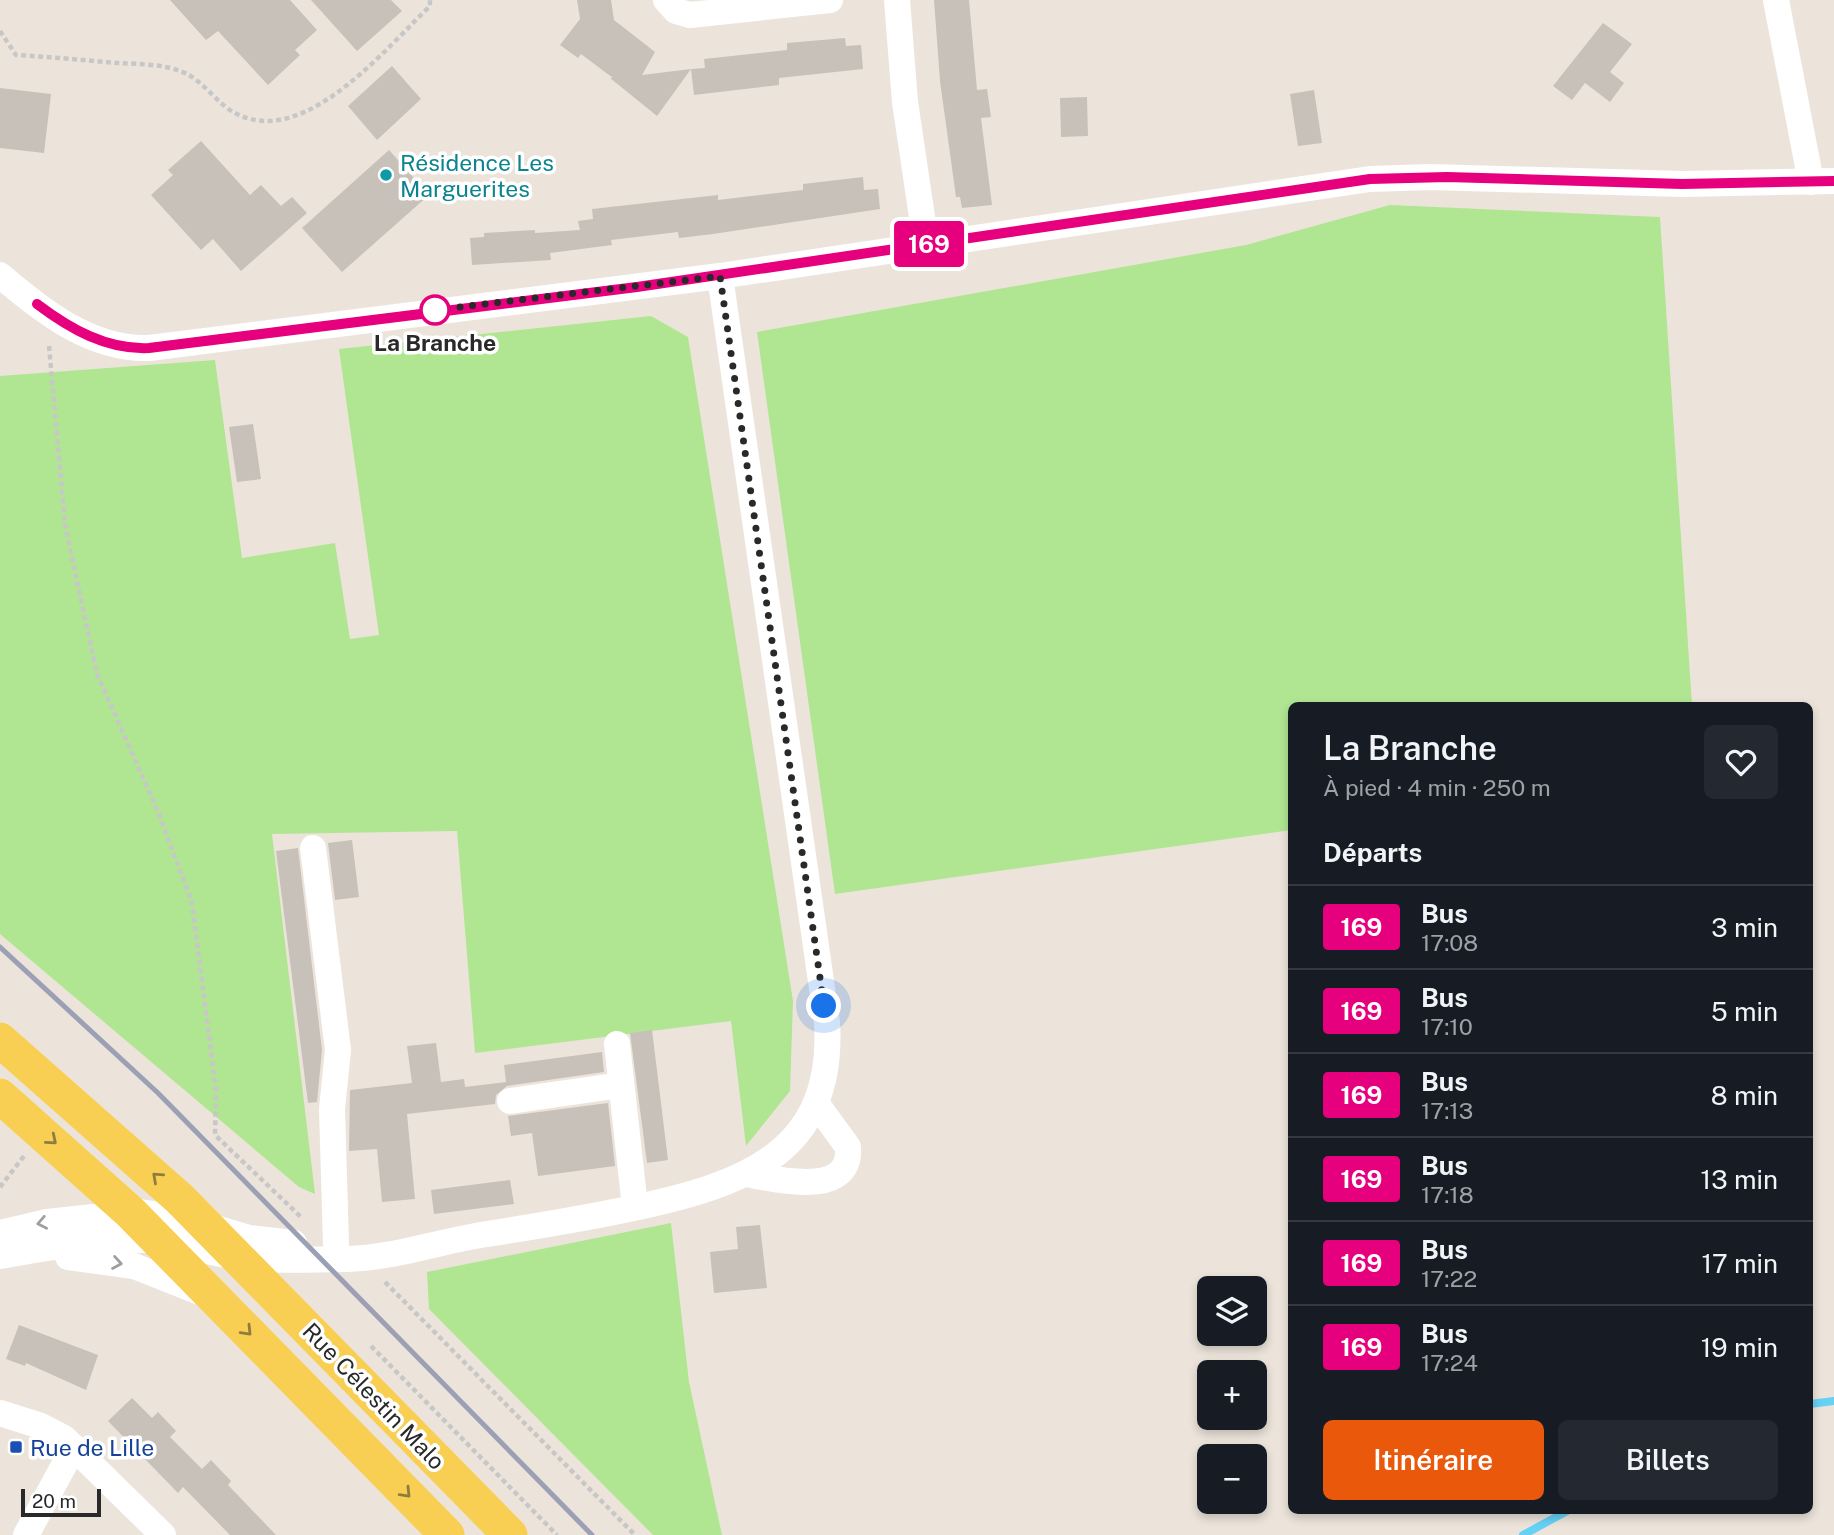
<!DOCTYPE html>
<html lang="fr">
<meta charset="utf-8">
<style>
:root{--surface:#171b24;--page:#242831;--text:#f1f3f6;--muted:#9ea1a6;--line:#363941;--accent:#ea580c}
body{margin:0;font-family:"Public Sans",sans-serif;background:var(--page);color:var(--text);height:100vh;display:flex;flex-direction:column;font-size:26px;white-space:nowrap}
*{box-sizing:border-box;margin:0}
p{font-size:23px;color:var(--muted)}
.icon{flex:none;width:38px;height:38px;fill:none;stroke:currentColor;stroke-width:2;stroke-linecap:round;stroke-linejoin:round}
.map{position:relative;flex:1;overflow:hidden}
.details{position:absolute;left:1288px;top:702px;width:525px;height:812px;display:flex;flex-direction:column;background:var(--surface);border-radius:10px;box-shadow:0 4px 10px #0003}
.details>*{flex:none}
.badge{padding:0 14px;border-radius:5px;font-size:24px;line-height:46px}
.controls{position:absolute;left:1197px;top:1276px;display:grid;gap:14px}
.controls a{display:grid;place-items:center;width:70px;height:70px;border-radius:10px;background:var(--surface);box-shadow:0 4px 10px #0003;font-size:35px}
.scale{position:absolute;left:21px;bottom:18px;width:80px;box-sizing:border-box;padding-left:7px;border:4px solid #292929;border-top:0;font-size:19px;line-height:24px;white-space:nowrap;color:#292929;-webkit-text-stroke:5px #fff;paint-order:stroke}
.you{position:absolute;width:35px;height:35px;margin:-18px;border:5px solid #fff;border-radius:50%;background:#1a73e8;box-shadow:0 0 0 10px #1a73e833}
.map>.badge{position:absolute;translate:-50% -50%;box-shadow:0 0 0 4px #fff}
h2{padding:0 35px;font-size:26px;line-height:63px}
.round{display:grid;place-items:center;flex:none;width:74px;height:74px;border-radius:10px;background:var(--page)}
.overview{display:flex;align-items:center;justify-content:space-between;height:119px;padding:0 35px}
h1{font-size:33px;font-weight:600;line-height:52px}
.button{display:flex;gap:14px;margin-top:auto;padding:14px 35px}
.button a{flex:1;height:80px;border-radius:10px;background:var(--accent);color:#fff;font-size:28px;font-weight:600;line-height:80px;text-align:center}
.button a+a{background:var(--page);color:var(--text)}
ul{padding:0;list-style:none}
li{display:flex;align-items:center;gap:21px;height:84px;padding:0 35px;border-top:2px solid var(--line)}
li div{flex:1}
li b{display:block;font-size:26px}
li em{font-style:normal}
li .badge{min-width:77px;font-weight:700;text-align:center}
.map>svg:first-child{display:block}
</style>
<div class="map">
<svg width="1834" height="1535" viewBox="0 0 1834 1535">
<rect width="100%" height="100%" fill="#ece4da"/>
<g fill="#b0e692">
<path d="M1390 205 1660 217 1692 705H1292L1291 830 835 894 757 332 1246 245Z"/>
<path d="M651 316 688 337 793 1001 790 1091 746 1146 731 1021 475 1053 457 831 272 834 315 1194 299 1187 0 934V376L215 360 242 558 335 543 350 639 379 635 339 349Z"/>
<path d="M671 1223 689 1382 722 1535H653L429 1309 427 1272Z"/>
</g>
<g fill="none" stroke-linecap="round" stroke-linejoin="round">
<g stroke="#66d1f5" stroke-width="8">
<path d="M1810 1404 1834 1401"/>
<path d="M1523 1535 1569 1510"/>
</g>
</g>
<g fill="#c7c1b9">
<path d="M170 0H290L317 30 295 50 300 55 268 85 218 31 206 40Z"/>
<path d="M311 0H391L402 11 357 51Z"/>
<path d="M577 0H611L614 20 655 52 642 75 691 69 657 116 610 78H613L581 54 578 58 560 45 580 19Z"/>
<path d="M934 0H969L977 90 987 89 991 117 981 118 992 205 962 208 960 197H956L940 81Z"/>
<path d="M1603 23 1632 44 1610 72 1624 83 1610 102 1585 83 1572 100 1553 86Z"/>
<path d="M845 38 846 46 861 45 863 69 779 78V85L694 95 691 69 705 68 704 59 787 50V43Z"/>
<path d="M392 66 421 99 377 140 348 106Z"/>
<path d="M0 88 51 94 44 153 0 148Z"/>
<path d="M1314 90 1322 143 1298 146 1290 94Z"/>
<path d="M1087 97 1088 136 1061 137 1060 98Z"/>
<path d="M201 141 250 195 261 185 281 206 292 197 307 213 241 271 213 239 201 250 151 195 173 175 168 170Z"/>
<path d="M389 150 429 195 342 272 302 228Z"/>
<path d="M863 177 864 190 878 189 880 209 713 234 679 238 678 232 611 240 612 245 550 253 551 260 472 265 470 238 484 237V233L535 230V233L580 230 578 221 593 219 592 209 718 195V200L803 190V184Z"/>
<path d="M253 424 261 479 237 482 229 427Z"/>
<path d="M352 840 359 897 335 900 328 843Z"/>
<path d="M298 848 322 1050 317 1102 308 1103 276 851Z"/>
<path d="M652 1030 668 1160 647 1163 630 1033Z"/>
<path d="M436 1043 441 1082 464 1079 465 1087 506 1082 504 1065 602 1052 604 1072 507 1086 496 1095 495 1104 407 1114 415 1199 382 1202 377 1149 349 1151 350 1090 412 1083 407 1046Z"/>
<path d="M608 1103 615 1166 538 1176 532 1133 511 1136 508 1116Z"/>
<path d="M510 1180 514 1204 434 1214 431 1190Z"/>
<path d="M760 1225 767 1288 714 1293 710 1252 738 1249 736 1227Z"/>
<path d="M19 1325 98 1355 86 1390 26 1363 25 1366 6 1359Z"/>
<path d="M132 1398 152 1418 158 1412 176 1431 170 1437 202 1469 211 1460 231 1481 228 1485 276 1535H230L183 1487 178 1493 108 1421Z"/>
</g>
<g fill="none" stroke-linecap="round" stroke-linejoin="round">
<g stroke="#c7c7c7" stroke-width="4.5" stroke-dasharray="5 3.5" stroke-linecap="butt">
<path d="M0 31 16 55C50 57 84 60 117 63 138 64 161 64 180 71 205 80 216 105 239 115 307 146 386 48 430 6V0"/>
<path d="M49 346 65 525 97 674 159 814 192 903 216 1091 215 1135 301 1217"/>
<path d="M0 1187 24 1156"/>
<path d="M385 1282 635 1535"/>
<path d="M371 1346 557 1535"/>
</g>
<g stroke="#fff" stroke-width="26">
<path d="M666 0 676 11 690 15 830 0"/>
<path d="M897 0 905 102 926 244"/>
<path d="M1776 0 1811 182"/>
<path d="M0 275C42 311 91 350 149 348L720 276 1370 179 1430 177 1683 184 1834 181"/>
<path d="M313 848 338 1050 332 1109 336 1244"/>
<path d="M617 1044 635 1207"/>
<path d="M510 1101 621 1085"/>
<path d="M746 1174C776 1179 852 1199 848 1147L816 1103"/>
<path d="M0 1233 47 1222 140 1212 181 1218 249 1238 294 1243"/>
<path d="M0 1256C51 1247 106 1236 158 1241 182 1243 206 1252 230 1256 268 1261 309 1260 347 1259 394 1258 440 1241 487 1234 538 1226 588 1218 638 1207 744 1184 835 1152 827 1023L720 276"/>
<path d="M68 1257 134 1266 202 1293"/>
<path d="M0 1413 41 1426 64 1438 163 1535"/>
<path d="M26 1535 74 1447"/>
</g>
<g stroke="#f8cf52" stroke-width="35">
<path d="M0 1040 180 1199 510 1535"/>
<path d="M0 1096 130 1212 447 1535"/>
</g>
<path stroke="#9ca0b5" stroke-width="5" d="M0 947 158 1093 592 1535"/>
</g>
<defs><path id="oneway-chevron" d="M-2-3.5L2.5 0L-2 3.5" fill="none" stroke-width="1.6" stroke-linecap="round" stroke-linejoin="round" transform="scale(1.75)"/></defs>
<g stroke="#907c3e">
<use href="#oneway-chevron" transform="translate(52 1140) rotate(40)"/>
<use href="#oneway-chevron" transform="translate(157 1177) rotate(-138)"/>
<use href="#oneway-chevron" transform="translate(247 1331) rotate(46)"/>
<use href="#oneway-chevron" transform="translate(406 1493) rotate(46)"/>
</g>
<g stroke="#9f9f9f">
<use href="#oneway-chevron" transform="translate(42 1223) rotate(169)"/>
<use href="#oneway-chevron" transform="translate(117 1263) rotate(10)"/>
</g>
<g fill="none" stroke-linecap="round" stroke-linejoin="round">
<g stroke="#fff" stroke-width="16">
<path id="line" d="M37 304C70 329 107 350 149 348L637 287 1370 179 1447 177 1682 184 1834 181"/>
</g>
<use href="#line" stroke="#e6007e" stroke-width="10"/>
<path stroke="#292929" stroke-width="7" stroke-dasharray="0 12.6" d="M435 310 720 276 824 1006"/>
</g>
<circle fill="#0f9aa8" stroke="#fff" stroke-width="2.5" cx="386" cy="175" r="7"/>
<circle fill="#fff" stroke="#e6007e" stroke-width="3.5" cx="435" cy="310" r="14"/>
<rect fill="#1a4fb4" stroke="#fff" stroke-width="2.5" x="9" y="1440" width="14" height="14" rx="3.5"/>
<g text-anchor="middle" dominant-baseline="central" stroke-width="7" stroke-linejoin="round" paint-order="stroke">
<g font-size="23" fill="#0d838f" stroke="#fff" text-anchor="start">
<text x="400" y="162">Résidence Les<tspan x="400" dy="26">Marguerites</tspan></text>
</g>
<g font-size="23" font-weight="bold" fill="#292929" stroke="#fff">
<text x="435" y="342">La Branche</text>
</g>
<g font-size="23" fill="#292929" stroke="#fff">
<text transform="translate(374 1396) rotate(46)">Rue Célestin Malo</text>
</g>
<g font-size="23" fill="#164399" stroke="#fff" text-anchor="start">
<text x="30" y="1447">Rue de Lille</text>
</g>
</g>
</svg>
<div class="controls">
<a><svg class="icon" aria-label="layers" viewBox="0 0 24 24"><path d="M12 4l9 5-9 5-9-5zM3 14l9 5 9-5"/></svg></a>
<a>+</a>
<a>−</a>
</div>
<div class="scale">20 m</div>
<div class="you" style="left:824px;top:1006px"></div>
<b class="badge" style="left:929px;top:244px;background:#e6007e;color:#fff">169</b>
<section class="details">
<div class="overview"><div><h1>La Branche</h1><p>À pied · 4 min · 250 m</p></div><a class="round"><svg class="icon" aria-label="heart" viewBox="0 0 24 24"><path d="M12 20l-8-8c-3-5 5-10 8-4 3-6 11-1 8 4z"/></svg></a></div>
<h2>Départs</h2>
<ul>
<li><span class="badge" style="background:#e6007e;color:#fff">169</span><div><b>Bus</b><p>17:08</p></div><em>3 min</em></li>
<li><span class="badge" style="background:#e6007e;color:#fff">169</span><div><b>Bus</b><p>17:10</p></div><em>5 min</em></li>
<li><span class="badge" style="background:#e6007e;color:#fff">169</span><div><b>Bus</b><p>17:13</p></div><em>8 min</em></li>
<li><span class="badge" style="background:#e6007e;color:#fff">169</span><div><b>Bus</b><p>17:18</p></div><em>13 min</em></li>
<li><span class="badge" style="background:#e6007e;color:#fff">169</span><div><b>Bus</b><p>17:22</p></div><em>17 min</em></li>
<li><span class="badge" style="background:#e6007e;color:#fff">169</span><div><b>Bus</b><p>17:24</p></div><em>19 min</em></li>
</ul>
<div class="button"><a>Itinéraire</a><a>Billets</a></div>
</section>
</div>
